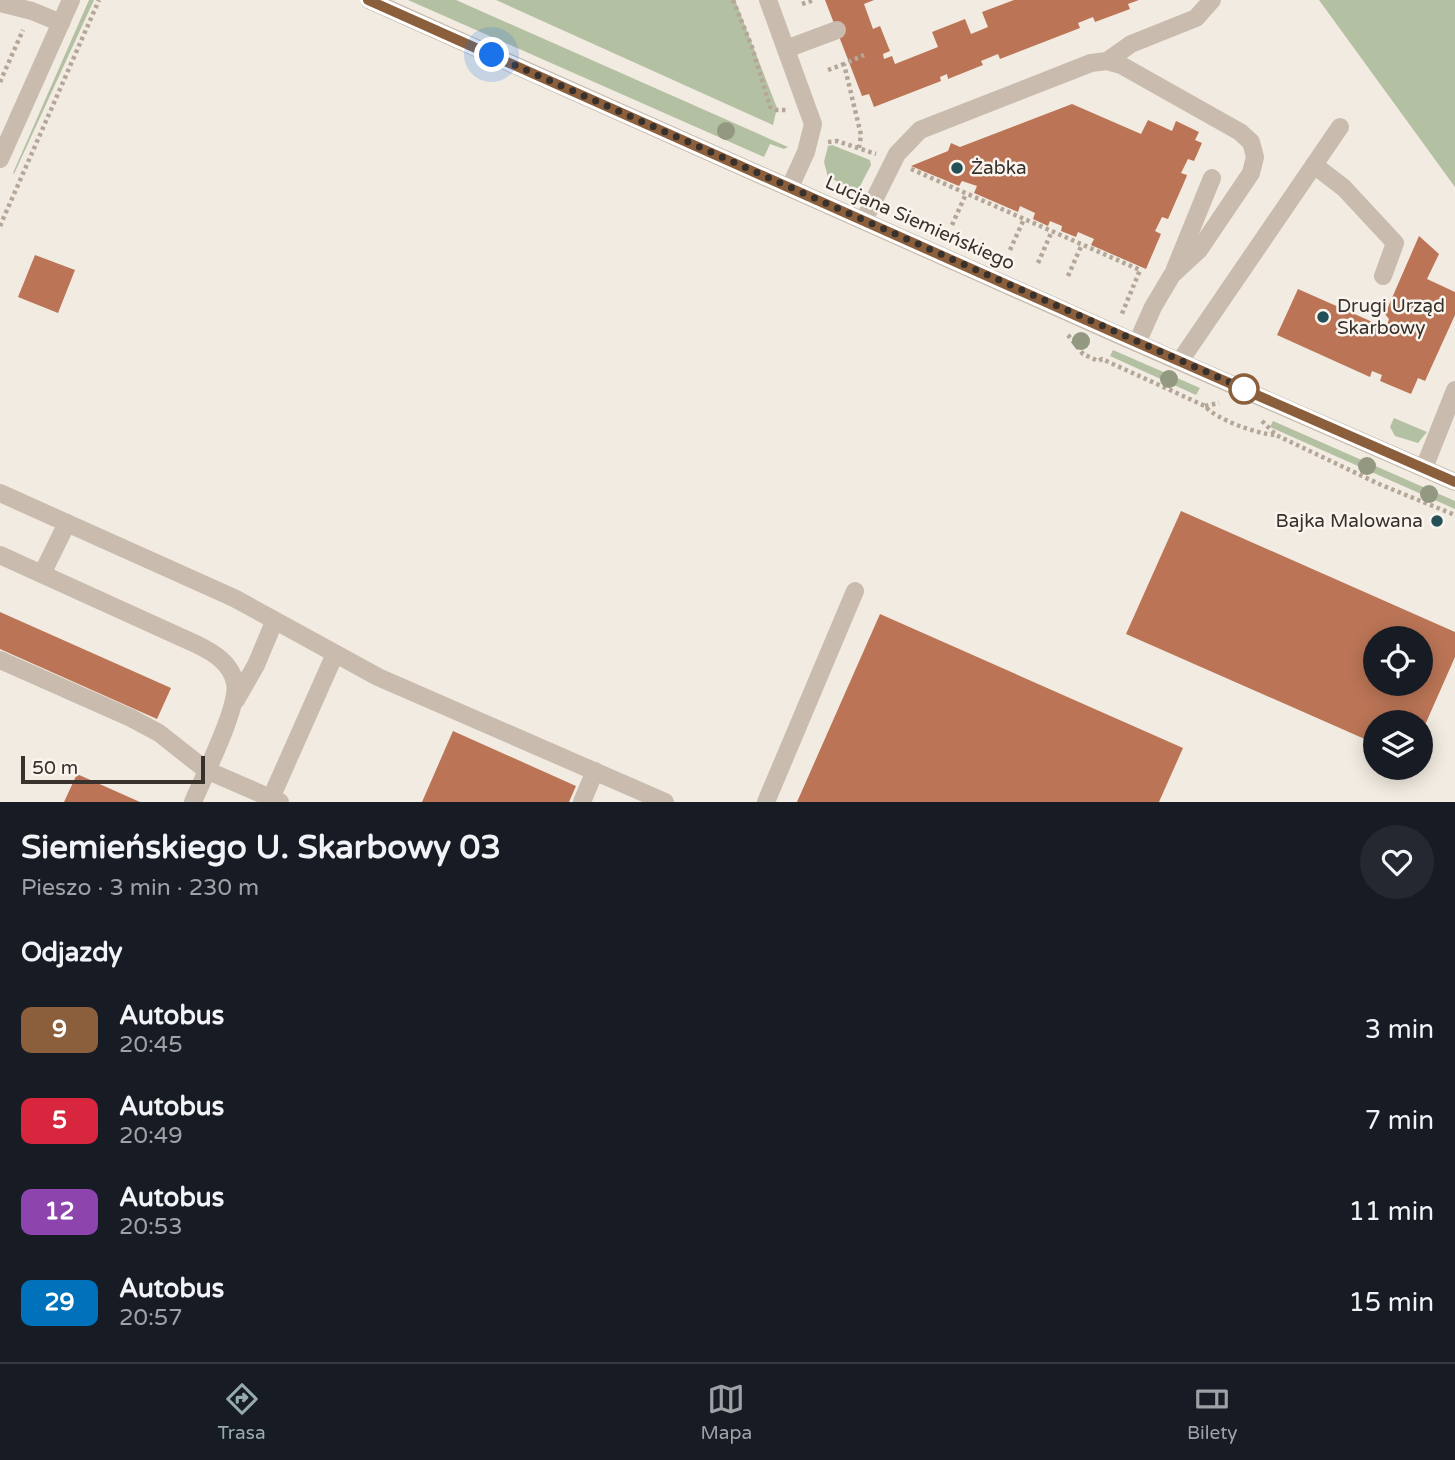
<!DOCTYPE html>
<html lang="pl">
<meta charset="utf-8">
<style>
:root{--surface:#171b24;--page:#242831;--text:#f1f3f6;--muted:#9ea1a6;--line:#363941;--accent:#95aaae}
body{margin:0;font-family:"Varela Round",sans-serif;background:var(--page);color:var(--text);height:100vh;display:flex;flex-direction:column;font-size:26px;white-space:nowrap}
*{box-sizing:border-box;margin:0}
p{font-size:23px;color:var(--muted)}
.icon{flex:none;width:38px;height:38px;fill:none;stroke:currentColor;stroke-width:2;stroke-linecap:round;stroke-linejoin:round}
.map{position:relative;height:802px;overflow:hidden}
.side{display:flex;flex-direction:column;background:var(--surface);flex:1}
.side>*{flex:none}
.badge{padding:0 14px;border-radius:10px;font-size:24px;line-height:46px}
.tools{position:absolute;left:1363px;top:626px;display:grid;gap:14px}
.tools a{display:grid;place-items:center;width:70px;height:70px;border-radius:50%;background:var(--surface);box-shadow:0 4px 18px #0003;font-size:35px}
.scale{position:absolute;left:21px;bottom:18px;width:184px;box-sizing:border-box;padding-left:7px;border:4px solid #38312c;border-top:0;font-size:19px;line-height:24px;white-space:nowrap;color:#38312c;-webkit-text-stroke:5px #f9f5ee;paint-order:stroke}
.you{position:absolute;width:35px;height:35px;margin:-18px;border:5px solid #fff;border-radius:50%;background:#1a73e8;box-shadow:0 0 0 10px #1a73e833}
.map>.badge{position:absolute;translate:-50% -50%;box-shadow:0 0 0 4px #fff}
h2{padding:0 21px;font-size:26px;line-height:63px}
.round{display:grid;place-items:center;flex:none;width:74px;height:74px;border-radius:37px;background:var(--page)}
.headline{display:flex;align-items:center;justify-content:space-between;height:119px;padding:0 21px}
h1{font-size:33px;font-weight:700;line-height:52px}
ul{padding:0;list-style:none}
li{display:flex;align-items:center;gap:21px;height:91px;padding:0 21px}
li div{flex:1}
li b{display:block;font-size:26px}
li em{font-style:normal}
li .badge{min-width:77px;font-weight:700;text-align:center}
.menu{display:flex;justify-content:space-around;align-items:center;height:98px;border-top:2px solid var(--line);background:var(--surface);font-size:19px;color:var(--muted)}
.menu a{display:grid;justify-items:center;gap:4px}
.menu .active{color:var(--accent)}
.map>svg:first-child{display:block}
</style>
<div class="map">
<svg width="1455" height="802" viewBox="0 0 1455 802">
<rect width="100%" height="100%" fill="#f2ebe1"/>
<g fill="#b4c0a2">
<path d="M89 0H94L14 174 13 173Z"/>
<path d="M408 0H456L788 147 784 149 770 144 764 157Z"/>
<path d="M496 0H735L777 108 773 125Z"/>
<path d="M1319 0H1455V187Z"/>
<path d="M832 145 870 160 871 165 859 188 853 189 828 177 824 162 828 146Z"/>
<path d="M1113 350 1200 388 1196 395 1110 356Z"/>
<path d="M1394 418 1427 432 1418 443 1395 436 1390 427Z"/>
<path d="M1273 421 1455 501V509L1270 427Z"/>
</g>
<g fill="#bb7556" fill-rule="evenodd">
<path d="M825 0H874L864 4 873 29 880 26 890 51 883 54 884 59 892 56 895 64 938 47 932 32 965 19 971 34 988 27 982 12 1014 0H1139L1128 4 1130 9 1095 22 1093 17 1078 23 1080 28 1000 59 998 54 981 61 983 65 948 79 947 74 940 77 941 81 874 107 869 94 862 96Z"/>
<path d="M1072 104 1141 134 1148 120 1172 131 1176 121 1199 132 1195 140 1202 143 1194 161 1188 159 1181 173 1187 175 1186 178 1168 219 1162 217 1155 231 1161 234 1146 269 1091 245 1094 239 1078 232 1076 237 1061 231 1062 226 1050 221 1048 226 1033 219 1035 213 1020 206 1018 212 974 193 977 186 962 181 959 186 911 166 948 151 951 143 960 147Z"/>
<path d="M1419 236 1439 254 1427 279 1455 292V315L1425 381 1418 378 1411 394 1380 381 1382 375 1372 371 1370 377 1277 335 1298 289 1386 328 1389 319 1385 314Z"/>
<path d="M35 255 75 270 58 313 18 297Z"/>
<path d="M1181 511 1455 632V657L1421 734V723H1376V744L1126 634ZM1376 639H1421V684H1376Z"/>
<path d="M0 612 171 688 157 719 0 649Z"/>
<path d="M880 614 1183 748 1159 802H797Z"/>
<path d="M453 731 576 786 569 802H422Z"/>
<path d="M77 774 140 802H64Z"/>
</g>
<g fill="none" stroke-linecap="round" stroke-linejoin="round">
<g stroke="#b5a798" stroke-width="4.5" stroke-dasharray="3.5 3.5" stroke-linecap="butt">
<path d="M733 0 752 47 770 107 776 110H788"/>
<path d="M802 4 814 0"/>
<path d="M828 70 844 64"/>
<path d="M0 82 23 30"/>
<path d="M828 142 837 141 876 154"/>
<path d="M859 148 861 135 844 64 864 55"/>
<path d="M911 169 1140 270 1121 316"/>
<path d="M952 225 966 194"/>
<path d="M0 226 99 0"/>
<path d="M1010 250 1024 219"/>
<path d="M1038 263 1052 231"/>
<path d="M1068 276 1082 244"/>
<path d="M1068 335 1083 354 1098 361 1102 359 1205 406C1215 419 1257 434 1275 435"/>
<path d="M1205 406 1219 403"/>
<path d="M1262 421 1276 435 1379 484 1455 515"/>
</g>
<g stroke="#c9bcae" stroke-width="18">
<path d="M369 0 1123 337 1455 482"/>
<path d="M768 0 813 124 806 152 790 187"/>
<path d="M0 3 32 11 61 23"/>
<path d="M786 49 837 30"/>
<path d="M1107 61 1131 44 1196 18 1212 0"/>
<path d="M0 159 71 0"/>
<path d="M1314 165 1344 188 1395 243 1383 276"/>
<path d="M864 220 897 154 920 130 1091 63 1107 61 1121 65 1240 132 1251 142 1255 157 1251 173 1199 250 1172 275 1153 307 1137 343"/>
<path d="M1175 269 1212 178"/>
<path d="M1180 361 1340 127"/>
<path d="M1424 468 1455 390"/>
<path d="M0 493 234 598 378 677 665 802"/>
<path d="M0 555 198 645C214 653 231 663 235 683 240 705 203 778 193 802"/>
<path d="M42 574 67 523"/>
<path d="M0 660 131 718 159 733 206 770 280 802"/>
<path d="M236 700 256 665 274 622"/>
<path d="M271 798 335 654"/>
<path d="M582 802 595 771"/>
<path d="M766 802 855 591"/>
</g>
</g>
<g fill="#939880">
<circle cx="726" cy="131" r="9"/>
<circle cx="1081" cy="341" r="9"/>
<circle cx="1169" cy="379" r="9"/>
<circle cx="1367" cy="466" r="9"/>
<circle cx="1429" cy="494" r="9"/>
</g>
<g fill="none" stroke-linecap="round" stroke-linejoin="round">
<g stroke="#fff" stroke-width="16">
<path id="line" d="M368 0 1113 332 1455 482"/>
</g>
<use href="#line" stroke="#8b5e3c" stroke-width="10"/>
<path stroke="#38312c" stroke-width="7" stroke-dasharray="0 12.6" d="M492 55 1247 390 1244 389"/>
</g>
<g fill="#245057" stroke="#f9f5ee" stroke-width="2.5">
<circle cx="957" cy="168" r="7"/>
<circle cx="1323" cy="317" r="7"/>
<circle cx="1437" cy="521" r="7"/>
</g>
<circle fill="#fff" stroke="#8b5e3c" stroke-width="3.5" cx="1244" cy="389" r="14"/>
<g text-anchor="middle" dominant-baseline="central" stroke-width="5" stroke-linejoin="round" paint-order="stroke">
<g font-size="19" fill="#38312c" stroke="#f9f5ee" text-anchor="start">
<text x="971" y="168">Żabka</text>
<text x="1337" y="306">Drugi Urząd<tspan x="1337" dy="22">Skarbowy</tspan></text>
<text x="1423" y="521" text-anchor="end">Bajka Malowana</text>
</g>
<g font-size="19" fill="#38312c" stroke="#f9f5ee">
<text transform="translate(920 223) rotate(24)">Lucjana Siemieńskiego</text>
</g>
</g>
</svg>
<div class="tools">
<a><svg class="icon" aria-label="locate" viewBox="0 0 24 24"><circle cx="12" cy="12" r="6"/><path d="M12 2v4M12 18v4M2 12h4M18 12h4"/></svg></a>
<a><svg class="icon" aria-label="layers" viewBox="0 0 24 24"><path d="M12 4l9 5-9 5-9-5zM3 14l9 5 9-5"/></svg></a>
</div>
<div class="scale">50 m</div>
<div class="you" style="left:492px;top:55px"></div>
</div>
<section class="side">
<div class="headline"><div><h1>Siemieńskiego U. Skarbowy 03</h1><p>Pieszo · 3 min · 230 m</p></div><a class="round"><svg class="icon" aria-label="heart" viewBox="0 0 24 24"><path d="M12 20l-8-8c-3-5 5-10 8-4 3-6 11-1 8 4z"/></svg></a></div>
<h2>Odjazdy</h2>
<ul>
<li><span class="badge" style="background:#8b5e3c;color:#fff">9</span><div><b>Autobus</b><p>20:45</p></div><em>3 min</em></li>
<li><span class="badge" style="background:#d7263d;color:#fff">5</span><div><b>Autobus</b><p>20:49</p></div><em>7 min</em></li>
<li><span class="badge" style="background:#8e44ad;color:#fff">12</span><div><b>Autobus</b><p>20:53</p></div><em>11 min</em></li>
<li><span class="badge" style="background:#0072bc;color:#fff">29</span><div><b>Autobus</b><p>20:57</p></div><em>15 min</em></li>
</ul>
</section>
<nav class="menu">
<a class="active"><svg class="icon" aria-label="directions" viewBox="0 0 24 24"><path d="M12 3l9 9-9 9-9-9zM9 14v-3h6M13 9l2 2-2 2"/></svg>Trasa</a>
<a><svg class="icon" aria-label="map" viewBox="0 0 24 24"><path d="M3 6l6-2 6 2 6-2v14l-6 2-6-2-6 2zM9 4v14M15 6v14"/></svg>Mapa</a>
<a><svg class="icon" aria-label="tickets" viewBox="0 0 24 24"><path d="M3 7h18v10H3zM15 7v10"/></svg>Bilety</a>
</nav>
